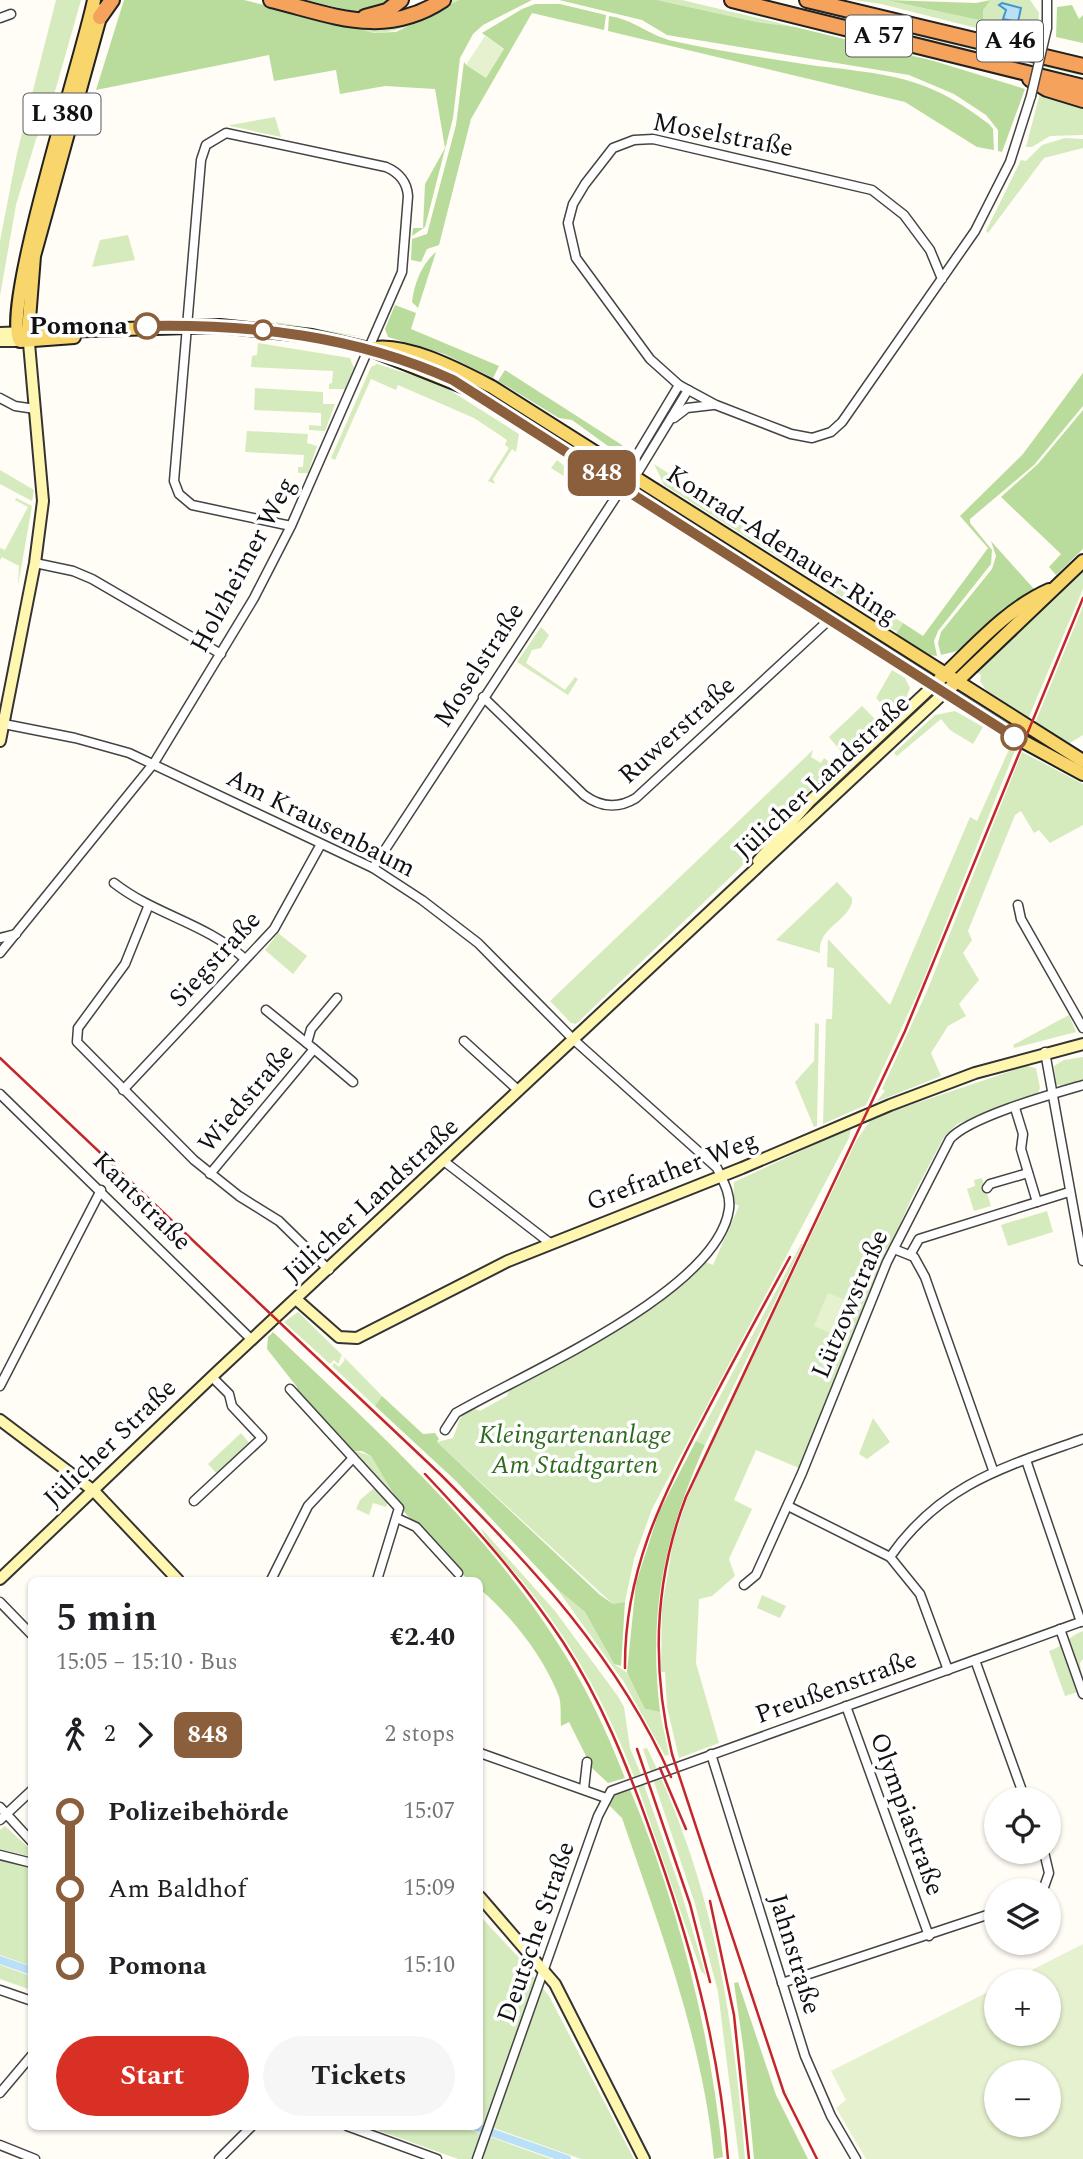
<!DOCTYPE html>
<meta charset="utf-8">
<style>
:root{--surface:#fff;--page:#f6f6f6;--text:#202124;--muted:#757577;--accent:#d93025}
body{margin:0;font-family:Spectral,serif;background:var(--page);color:var(--text);height:100vh;display:flex;flex-direction:column;font-size:26px;white-space:nowrap}
*{box-sizing:border-box;margin:0}
p{font-size:23px;color:var(--muted)}
.icon{flex:none;width:38px;height:38px;fill:none;stroke:currentColor;stroke-width:2;stroke-linecap:round;stroke-linejoin:round}
.map{position:relative;flex:1;overflow:hidden}
.drawer{position:absolute;left:28px;top:1577px;width:455px;height:553px;display:flex;flex-direction:column;background:var(--surface);border-radius:10px;box-shadow:0 2px 5px #0004}
.drawer>*{flex:none}
.badge{padding:0 14px;border-radius:10px;font-size:24px;line-height:46px}
.buttons{position:absolute;left:984px;top:1787px;display:grid;gap:14px}
.buttons a{display:grid;place-items:center;width:77px;height:77px;border-radius:50%;background:var(--surface);box-shadow:0 2px 5px #0004;font-size:35px}
.map>.badge{position:absolute;translate:-50% -50%;box-shadow:0 0 0 4px #fff}
.legs{display:flex;align-items:center;gap:10px;height:77px;padding:0 28px;font-size:23px}
.legs p{margin-inline-start:auto}
.headline{display:flex;align-items:center;justify-content:space-between;height:119px;padding:0 28px}
h1{font-size:38px;font-weight:700;line-height:52px}
.primary-button{display:flex;gap:14px;margin-top:auto;padding:14px 28px}
.primary-button a{flex:1;height:80px;border-radius:42px;background:var(--accent);color:#fff;font-size:28px;font-weight:700;line-height:80px;text-align:center}
.primary-button a+a{background:var(--page);color:var(--text)}
ul{padding:0 28px;list-style:none}
li{display:flex;align-items:center;gap:24px;height:77px;font-size:26px}
li i{display:grid;place-items:center;width:10px;height:100%;margin:0 9px;background:currentColor}
li i::after{content:'';width:18px;height:18px;margin:-9px;border:5px solid;border-radius:50%;background:var(--surface)}
li p{margin-inline-start:auto}
li:first-child i{background:linear-gradient(#0000 50%,currentColor 0)}
li:last-child i{background:linear-gradient(currentColor 50%,#0000 0)}
.map>svg:first-child{display:block}
</style>
<div class="map">
<svg width="1083" height="2159" viewBox="0 0 1083 2159">
<rect width="100%" height="100%" fill="#fffdf5"/>
<g fill="#d5ebbd">
<path d="M56 0H81L48 116 36 139 16 205 0 296V241L17 153Z"/>
<path d="M452 0H459C413 21 389 48 337 22 382 33 414 25 452 0Z"/>
<path d="M657 0H682L795 27 757 22Z"/>
<path d="M854 0H886L983 21V10L991 0H1030L1039 13 1036 43 881 4Z"/>
<path d="M901 30 1066 69 1083 76 900 32Z"/>
<path d="M1040 93 1083 106V135L1050 136 1032 147H1026Z"/>
<path d="M275 117 281 137 230 126V125Z"/>
<path d="M1065 138 1083 139V148L1044 158 988 233 986 231 1021 160 1026 161 1042 145Z"/>
<path d="M128 235 135 260 92 267 100 240Z"/>
<path d="M276 322 364 337 276 326Z"/>
<path d="M258 343 350 358 354 368 345 389H329V384L332 383 333 371 251 367 252 356 257 355Z"/>
<path d="M377 364 440 384 519 434 516 452 512 449 493 479 495 484 488 481 509 448 505 445 507 440 474 418 398 385 396 390 371 379 335 460 331 458 371 367Z"/>
<path d="M255 388 323 392V404H335L325 431 309 430V425L321 426V413L254 410Z"/>
<path d="M247 431 308 434 307 443 317 446 308 473H298V467H303L304 455 245 452Z"/>
<path d="M557 460 578 477 593 484 596 495 585 497 586 490 551 468Z"/>
<path d="M654 464 903 623 897 632 664 485Z"/>
<path d="M0 470 34 490 32 501 0 484Z"/>
<path d="M644 493C737 552 830 608 923 667L800 594Z"/>
<path d="M16 498 32 506 18 586 19 566 2 557 0 560V548L5 550 28 507 15 500Z"/>
<path d="M1083 569V589L1028 719 988 693 980 681 981 675 976 671Z"/>
<path d="M1083 606V735L1070 743 1035 723Z"/>
<path d="M541 627 549 635 541 648 532 650 526 663 565 690 575 677 578 679 568 695 517 662Z"/>
<path d="M892 670 905 678 910 688 906 698 890 713 876 698Z"/>
<path d="M862 706 879 723 845 756 829 737Z"/>
<path d="M955 711 983 727 973 744 950 730 941 719 897 756 894 753 935 715Z"/>
<path d="M1011 745 1016 748 920 988 866 1105 823 1124 826 1019H832L834 968 827 967 828 939 890 1005 970 817 977 821Z"/>
<path d="M813 750 811 757 821 763 824 758 835 766 779 821 742 866 576 1024 571 1023 550 1001Z"/>
<path d="M1022 752 1083 784V825L1050 843 1039 830 1034 833 1021 811 1015 815 968 931 972 940 963 953 979 980 959 1004 966 1016 948 1026 931 1053 941 1076 876 1102 885 1091 882 1089 927 991Z"/>
<path d="M837 882 852 898V903C844 924 818 928 820 953L776 940Z"/>
<path d="M278 933 307 956 293 974 265 950Z"/>
<path d="M1069 1015 1076 1032 1014 1048 1013 1045Z"/>
<path d="M815 1023 819 1024 817 1126 814 1127 795 1082 814 1061Z"/>
<path d="M1083 1057V1081L1064 1087 1056 1084 1054 1066 1064 1060Z"/>
<path d="M1026 1066 1036 1068 1040 1088 1037 1095 957 1124 944 1137 911 1199 884 1262 801 1469 756 1450 734 1500 752 1509 729 1559 735 1576 712 1596 699 1599 696 1663 719 1743 679 1758 667 1707 665 1672H661L662 1608 673 1542 687 1499 710 1448 856 1141 872 1118Z"/>
<path d="M851 1128 849 1138 652 1509 634 1559 625 1602 614 1605 437 1442 453 1438C461 1420 455 1419 473 1408L480 1411 507 1396 510 1387 659 1304 706 1262 713 1265 739 1206 733 1203 734 1182Z"/>
<path d="M982 1178 991 1206 974 1211 967 1189 975 1186 974 1180Z"/>
<path d="M1047 1211 1053 1232 1008 1246 1001 1225Z"/>
<path d="M801 1244H803L705 1445 696 1441Z"/>
<path d="M298 1312 342 1355 338 1364 334 1360 330 1364 284 1322Z"/>
<path d="M343 1356 382 1396 375 1406 332 1366 334 1363 339 1367 345 1360Z"/>
<path d="M873 1418 890 1442 867 1459 859 1454Z"/>
<path d="M241 1433 250 1444 217 1474 208 1464Z"/>
<path d="M353 1450 371 1456 394 1494Z"/>
<path d="M374 1488 388 1502 386 1507 373 1503 369 1515 356 1509 360 1500Z"/>
<path d="M481 1528 555 1611 617 1695 624 1707 630 1748 641 1774 634 1777C607 1705 571 1641 523 1582 513 1570 483 1539 481 1528Z"/>
<path d="M557 1589 585 1612 614 1664 632 1676 645 1709 660 1712 669 1755 665 1756 624 1682Z"/>
<path d="M762 1595 786 1606 780 1618 757 1608Z"/>
<path d="M1083 1631V1659L1080 1663 1083 1686 1078 1692 1065 1696 1049 1651C1064 1646 1069 1636 1083 1631Z"/>
<path d="M647 1748C713 1883 733 2012 745 2159H739L718 1992 695 1904 643 1749Z"/>
<path d="M643 1782 680 1888 706 1976 701 1971 637 1784Z"/>
<path d="M5 1826 28 1847 29 1856 0 1849V1830Z"/>
<path d="M0 1859 31 1867V1966L0 1955Z"/>
<path d="M480 1916 521 1960 549 1996 634 2159H581L480 2123Z"/>
<path d="M0 1965 31 1976V1990L0 1979Z"/>
<path d="M366 2126H459L552 2159H458Z"/>
</g>
<g fill="#b9dc9c">
<path d="M124 0H244L374 33 396 32 459 0H532L483 25 473 34 460 58 453 118 425 227 412 236 413 228H423L425 184 445 148 435 89 385 86 340 94 336 70 274 81 269 55 96 90Z"/>
<path d="M304 0H393L362 13Z"/>
<path d="M559 0H657L757 22 795 27 934 61 1025 89 1002 152 998 151V130L986 115 954 94 909 75 667 35 642 20Z"/>
<path d="M886 0 976 3 991 0 983 10V21Z"/>
<path d="M535 4H560L606 15 604 30 532 13 471 119 439 245 427 249 421 262 411 260 412 239 427 234 456 125 464 62 466 65 504 49 482 33 522 9Z"/>
<path d="M1072 5 1079 19 1083 15V43L1056 37 1057 7Z"/>
<path d="M609 16C633 19 650 36 673 41 718 51 765 58 810 65 888 75 924 74 989 124L993 129 994 150 977 147 905 102 608 31Z"/>
<path d="M436 252 418 308 412 302C414 284 422 263 436 252Z"/>
<path d="M395 305 416 313 411 329 499 366 493 378 444 354 388 337 385 329Z"/>
<path d="M505 370 622 445 624 451 608 446 572 420 559 418 498 381Z"/>
<path d="M1083 373V406L1034 465 970 519V523L992 550 991 564 938 631 934 641 937 656 929 655 896 634 903 623 923 636 988 548 960 516 1023 454Z"/>
<path d="M1083 410V549L1056 575 1049 567 1061 554 1001 497 1038 464Z"/>
<path d="M991 541 1034 589 1004 608 957 651 941 655 938 643 941 632 992 569 996 556Z"/>
<path d="M273 1332C384 1438 506 1546 581 1682 598 1713 612 1745 625 1778L608 1783 592 1768 569 1722 561 1726C560 1716 562 1703 558 1694 541 1653 512 1617 480 1589V1580H469L461 1573 405 1513 371 1456 362 1451H351L330 1425 297 1393V1387L267 1349 268 1337Z"/>
<path d="M382 1396 423 1434 435 1433 439 1439 437 1442 600 1595 613 1604 625 1602 621 1666 614 1664 585 1612 557 1589 456 1481 375 1406Z"/>
<path d="M696 1441 705 1445C664 1538 648 1611 660 1712L645 1709 627 1672 636 1583 659 1512Z"/>
<path d="M629 1787C679 1906 710 2030 723 2157L714 2159C703 2041 660 1929 622 1818L609 1805 615 1794Z"/>
<path d="M738 1982 776 2095 808 2159H754L744 2053 734 1983Z"/>
</g>
<g fill="#e6f2cf" fill-rule="evenodd">
<path d="M485 36 504 49 486 78 466 65Z"/>
<path d="M828 1293 853 1303 838 1336 814 1326Z"/>
<path d="M1083 1944V2159H866L836 2108 846 2100 831 2071 996 1988V2034H1048V1981H1010ZM996 2072H1048V2124H996Z"/>
</g>
<path fill="#b9e0f7" stroke="#3f96cf" stroke-width="2" d="M1002 3 1021 8 1018 22 1003 19 1006 10 999 5Z"/>
<g fill="none" stroke-linecap="round" stroke-linejoin="round">
<g stroke="#b9e0f7" stroke-width="8">
<path d="M0 1960 32 1971"/>
<path d="M473 2126 567 2159"/>
</g>
<g stroke="#444" stroke-width="11">
<g id="street">
<path d="M0 18 11 14"/>
<path d="M1047 28V0"/>
<path d="M942 279 930 250 904 215 872 190 653 139 634 140 613 148 585 184 573 204 568 223 576 258 650 359 679 385 716 405 791 434 812 438 831 432 842 422 975 231 1010 162 1031 96"/>
<path d="M0 398 15 406 35 409"/>
<path d="M674 418 687 408 713 405"/>
<path d="M625 475 679 385"/>
<path d="M35 563 73 571 92 579 221 654"/>
<path d="M483 697 584 795C600 807 618 809 636 798L830 619"/>
<path d="M4 724 75 738 129 753 373 868 422 900 478 943 574 1040 717 1168C723 1181 731 1194 729 1209 718 1291 525 1373 456 1413L445 1430"/>
<path d="M373 868 623 486 635 477 688 390"/>
<path d="M114 883C155 915 206 923 245 959"/>
<path d="M1018 905 1021 919 1083 1028"/>
<path d="M148 907 125 964 78 1028 77 1042 194 1160 239 1196 279 1221 329 1270"/>
<path d="M0 938 16 934"/>
<path d="M0 953 154 763 254 598 291 526 402 272 408 196C407 182 400 173 386 167L226 133 206 145 201 160 174 481 179 494 192 505 291 526"/>
<path d="M266 1010 314 1049"/>
<path d="M464 1041 519 1091"/>
<path d="M307 1043 311 1029 337 998"/>
<path d="M1045 1052 1083 1261"/>
<path d="M123 1090 274 929 321 844"/>
<path d="M0 1094 252 1340"/>
<path d="M1015 1108 1023 1134 1021 1149 1037 1202"/>
<path d="M445 1162 550 1243"/>
<path d="M210 1174 314 1049 353 1082"/>
<path d="M987 1188 990 1184 1028 1173"/>
<path d="M894 1249 914 1257 925 1277 993 1470"/>
<path d="M910 1255 919 1239 1069 1192"/>
<path d="M0 1386 101 1190"/>
<path d="M290 1389 399 1508 377 1580"/>
<path d="M1026 1460 1081 1622"/>
<path d="M194 1501 262 1438 232 1406 229 1394 212 1377"/>
<path d="M788 1506 890 1557 920 1594 948 1670"/>
<path d="M399 1519 416 1527 458 1573"/>
<path d="M890 1557C941 1484 1004 1467 1083 1439"/>
<path d="M271 1580 308 1506 353 1458"/>
<path d="M744 1585 756 1575 802 1473 887 1262 950 1139C969 1117 1052 1094 1083 1085"/>
<path d="M0 1602 32 1635"/>
<path d="M1060 1629 1083 1694"/>
<path d="M975 1660 1025 1799"/>
<path d="M846 1706 929 1936"/>
<path d="M480 1753 606 1798"/>
<path d="M711 1754 805 2056 831 2116 856 2159"/>
<path d="M584 1789 587 1762"/>
<path d="M0 1807 32 1842"/>
<path d="M0 1820 32 1790"/>
<path d="M0 1855 32 1863"/>
<path d="M1043 1890 1049 1873 1044 1852"/>
<path d="M782 1983 996 1912"/>
<path d="M0 1990 32 2001"/>
<path d="M0 2093 32 2055"/>
<path d="M347 2126 437 2159"/>
<path d="M0 2145 35 2159"/>
<path d="M219 2159 252 2126"/>
<path d="M477 2159 598 1816 611 1791 1083 1621"/>
</g>
</g>
<g stroke="#333" stroke-width="14">
<g id="secondary">
<path d="M0 333 28 332 43 501 35 563 0 741"/>
<path d="M0 341H20"/>
<path d="M758 861 810 801 934 685"/>
<path d="M297 1300 339 1337 357 1338 508 1261 742 1168 890 1105 975 1073 1083 1044"/>
<path d="M0 1420 94 1491 178 1580"/>
<path d="M0 1579 218 1371 945 692"/>
<path d="M480 1897 555 1984 644 2159"/>
</g>
</g>
<g stroke="#222" stroke-width="16">
<g id="primary">
<path d="M102 10 34 256 28 332 220 326 312 336 369 349 467 388 1015 737 1083 774"/>
<path d="M74 337 20 341C0 311 84 52 94 0"/>
<path d="M369 349C403 340 461 371 492 387L1083 761"/>
<path d="M939 680C973 648 1006 609 1049 590"/>
<path d="M950 688 1083 561"/>
</g>
</g>
<g stroke="#222" stroke-width="18">
<g id="highway">
<path d="M271 0C333 15 384 39 443 0"/>
<path d="M732 0 1083 87"/>
<path d="M807 0 1083 66"/>
<path d="M100 17 112 0"/>
<path d="M365 17 387 11 401 0"/>
<path d="M1030 79 1047 89 1083 100"/>
</g>
</g>
<use href="#street" stroke="#fff" stroke-width="8"/>
<use href="#secondary" stroke="#fff6b0" stroke-width="10"/>
<use href="#primary" stroke="#f9d66b" stroke-width="12"/>
<use href="#highway" stroke="#f5a25d" stroke-width="14"/>
<g stroke="#c4262e" stroke-width="2.5">
<path d="M0 1058 441 1475C531 1565 619 1659 671 1777"/>
<path d="M425 1474C475 1527 523 1581 563 1642 601 1700 627 1765 650 1830 689 1938 719 2044 728 2159"/>
<path d="M625 1668C624 1574 661 1498 704 1417 732 1363 761 1310 790 1257"/>
<path d="M637 1749 690 1904 710 1982"/>
<path d="M660 1768 686 1829"/>
<path d="M710 1901 734 2015 749 2159"/>
<path d="M817 2159 784 2093 672 1754C651 1666 654 1581 686 1497L905 1031 1083 598"/>
</g>
<g stroke="#444" stroke-width="11" stroke-linecap="butt">
<path id="street-bridge" d="M1031 96 1047 28"/>
</g>
<use href="#street-bridge" stroke="#fff" stroke-width="8"/>
</g>
<g fill="none" stroke-linecap="round" stroke-linejoin="round">
<g stroke="#fff" stroke-width="16">
<path id="line-1" d="M147 326C253 324 356 336 453 380L1014 737"/>
</g>
<use href="#line-1" stroke="#8b5e3c" stroke-width="10"/>
</g>
<g fill="#fff" stroke="#8b5e3c" stroke-width="3.5">
<circle cx="147" cy="326" r="12"/>
<circle cx="263" cy="330" r="9"/>
<circle cx="1014" cy="737" r="12"/>
</g>
<g text-anchor="middle" dominant-baseline="central" stroke-width="7" stroke-linejoin="round" paint-order="stroke">
<g fill="#fff" stroke="#585858" stroke-width="2">
<rect x="846" y="15.5" width="66" height="41" rx="5"/>
<rect x="977" y="20.5" width="66" height="41" rx="5"/>
<rect x="23.5" y="93.5" width="77" height="41" rx="5"/>
</g>
<g font-size="24" font-weight="bold" fill="#111">
<text x="879" y="36">A 57</text>
<text x="1010" y="41">A 46</text>
<text x="62" y="114">L 380</text>
</g>
<g font-size="26" fill="#111" stroke="#fff">
<text transform="translate(723 135) rotate(11)">Moselstraße</text>
<text transform="translate(782 545) rotate(33)">Konrad-Adenauer-Ring</text>
<text transform="translate(243 565) rotate(-62)">Holzheimer Weg</text>
<text transform="translate(479 665) rotate(-57)">Moselstraße</text>
<text transform="translate(677 730) rotate(-42)">Ruwerstraße</text>
<text transform="translate(822 777) rotate(-43)">Jülicher Landstraße</text>
<text transform="translate(321 823) rotate(27)">Am Krausenbaum</text>
<text transform="translate(215 959) rotate(-47)">Siegstraße</text>
<text transform="translate(246 1098) rotate(-50)">Wiedstraße</text>
<text transform="translate(672 1171) rotate(-21)">Grefrather Weg</text>
<text transform="translate(371 1200) rotate(-43)">Jülicher Landstraße</text>
<text transform="translate(142 1201) rotate(45)">Kantstraße</text>
<text transform="translate(850 1304) rotate(-67)">Lützowstraße</text>
<text transform="translate(110 1443) rotate(-44)">Jülicher Straße</text>
<text transform="translate(836 1687) rotate(-20)">Preußenstraße</text>
<text transform="translate(907 1814) rotate(70)">Olympiastraße</text>
<text transform="translate(536 1932) rotate(-71)">Deutsche Straße</text>
<text transform="translate(795 1954) rotate(73)">Jahnstraße</text>
</g>
<g font-size="26" font-weight="bold" fill="#111" stroke="#fff" text-anchor="end">
<text x="128" y="326">Pomona</text>
</g>
<g font-size="26" font-style="italic" fill="#2f6b1f" stroke="#fff">
<text x="575" y="1435">Kleingartenanlage<tspan x="575" dy="30">Am Stadtgarten</tspan></text>
</g>
</g>
</svg>
<div class="buttons">
<a><svg class="icon" aria-label="locate" viewBox="0 0 24 24"><circle cx="12" cy="12" r="6"/><path d="M12 2v4M12 18v4M2 12h4M18 12h4"/></svg></a>
<a><svg class="icon" aria-label="layers" viewBox="0 0 24 24"><path d="M12 4l9 5-9 5-9-5zM3 14l9 5 9-5"/></svg></a>
<a>+</a>
<a>−</a>
</div>
<b class="badge" style="left:602px;top:473px;background:#8b5e3c;color:#fff">848</b>
<section class="drawer">
<div class="headline"><div><h1>5 min</h1><p>15:05 – 15:10 · Bus</p></div><b>€2.40</b></div>
<div class="legs"><svg class="icon" aria-label="walk" viewBox="0 0 24 24"><circle cx="13" cy="4" r="2"/><path d="M13 8l-2 6 4 7M11 14l-3 7M7 12l3-4h3l4 4"/></svg>2<svg class="icon" aria-label="forward" viewBox="0 0 24 24"><path d="M9 5l7 7-7 7"/></svg><b class="badge" style="background:#8b5e3c;color:#fff">848</b><p>2 stops</p></div>
<ul>
<li><i style="color:#8b5e3c"></i><b>Polizeibehörde</b><p>15:07</p></li>
<li><i style="color:#8b5e3c"></i><span>Am Baldhof</span><p>15:09</p></li>
<li><i style="color:#8b5e3c"></i><b>Pomona</b><p>15:10</p></li>
</ul>
<div class="primary-button"><a>Start</a><a>Tickets</a></div>
</section>
</div>
